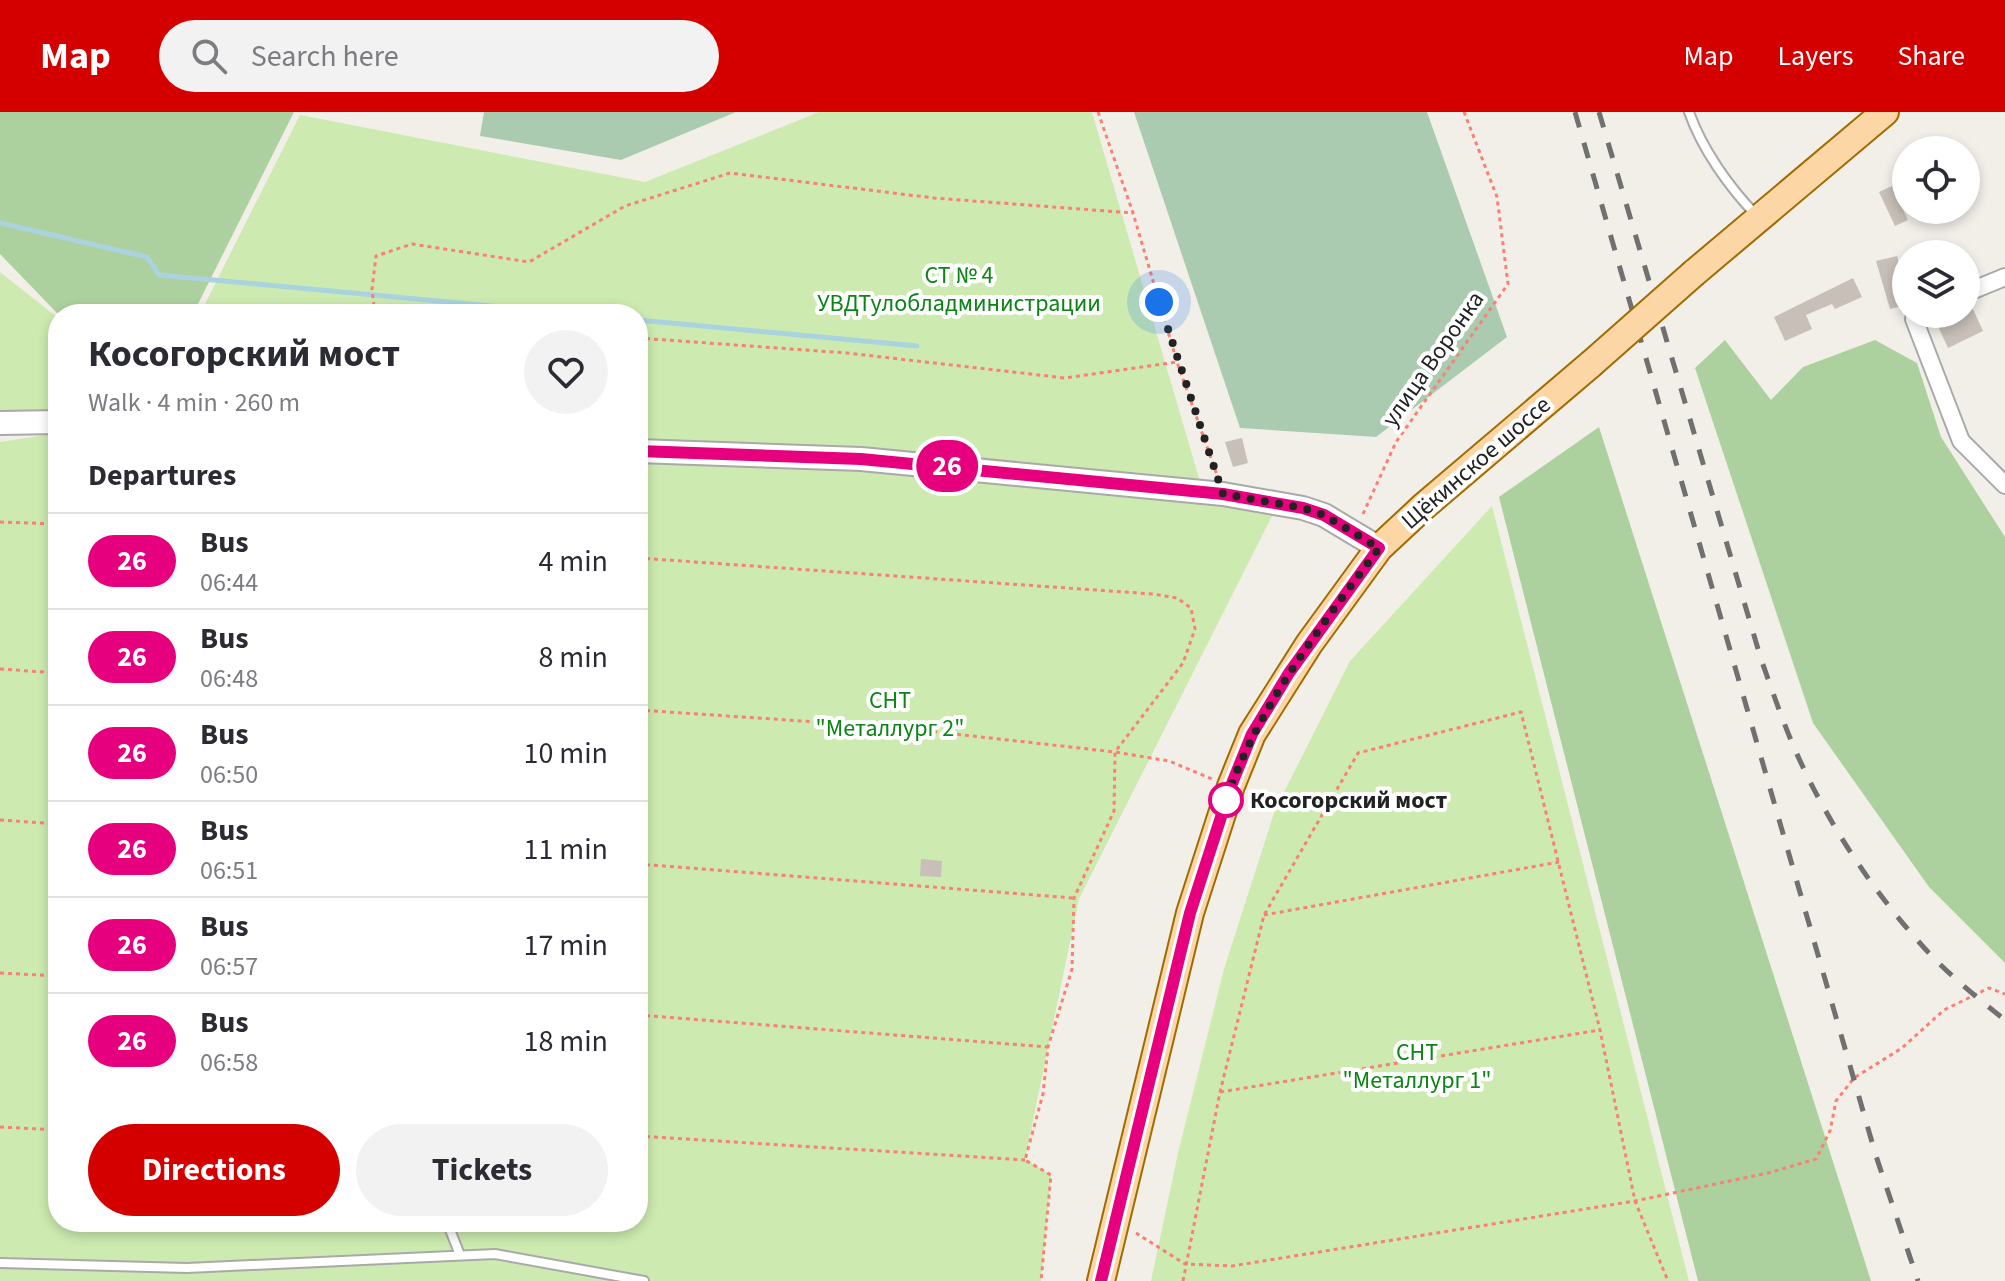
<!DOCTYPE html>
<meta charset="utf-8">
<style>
:root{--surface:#fff;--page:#f2f2f3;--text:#2b2b33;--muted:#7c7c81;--line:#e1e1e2;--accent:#d40000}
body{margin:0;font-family:"Source Sans 3",sans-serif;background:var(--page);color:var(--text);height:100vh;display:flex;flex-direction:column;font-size:30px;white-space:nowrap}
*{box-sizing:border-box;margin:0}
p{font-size:26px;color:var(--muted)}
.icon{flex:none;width:44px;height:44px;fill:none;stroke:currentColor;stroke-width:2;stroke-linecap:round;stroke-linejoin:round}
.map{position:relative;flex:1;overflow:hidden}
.drawer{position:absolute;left:48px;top:192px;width:600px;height:928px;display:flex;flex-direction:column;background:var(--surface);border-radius:32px;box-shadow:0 4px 12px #0003}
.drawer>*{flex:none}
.badge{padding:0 16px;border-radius:26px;font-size:28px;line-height:52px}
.fabs{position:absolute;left:1892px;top:24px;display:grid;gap:16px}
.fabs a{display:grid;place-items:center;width:88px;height:88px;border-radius:50%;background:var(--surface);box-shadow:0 4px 12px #0003;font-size:40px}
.you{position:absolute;width:40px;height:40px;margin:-20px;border:6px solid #fff;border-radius:50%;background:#1a73e8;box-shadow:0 0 0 12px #1a73e833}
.map>.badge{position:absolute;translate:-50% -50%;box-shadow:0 0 0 4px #fff}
h2{padding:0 40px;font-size:30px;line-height:72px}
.round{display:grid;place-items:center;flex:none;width:84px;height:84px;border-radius:42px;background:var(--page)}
.overview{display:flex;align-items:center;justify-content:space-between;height:136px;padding:0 40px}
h1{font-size:38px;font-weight:700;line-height:60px}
.action{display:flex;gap:16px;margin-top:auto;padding:16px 40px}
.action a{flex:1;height:92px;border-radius:48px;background:var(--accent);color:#fff;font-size:32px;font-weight:700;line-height:92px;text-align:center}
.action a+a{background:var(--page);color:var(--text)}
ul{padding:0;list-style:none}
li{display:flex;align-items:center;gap:24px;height:96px;padding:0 40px;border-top:2px solid var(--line)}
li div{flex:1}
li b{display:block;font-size:30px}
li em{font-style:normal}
li .badge{min-width:88px;font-weight:700;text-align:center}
header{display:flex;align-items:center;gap:48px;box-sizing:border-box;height:112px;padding:0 40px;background:var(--accent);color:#fff}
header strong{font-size:38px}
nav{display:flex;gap:44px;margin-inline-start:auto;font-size:28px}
.search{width:560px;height:72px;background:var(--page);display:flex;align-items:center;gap:20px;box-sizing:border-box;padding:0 28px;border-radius:44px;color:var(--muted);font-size:30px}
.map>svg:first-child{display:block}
</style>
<header>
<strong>Map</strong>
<div class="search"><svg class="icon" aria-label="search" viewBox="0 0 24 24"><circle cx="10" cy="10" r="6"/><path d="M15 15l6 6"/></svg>Search here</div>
<nav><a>Map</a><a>Layers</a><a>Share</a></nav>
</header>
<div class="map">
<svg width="2005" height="1169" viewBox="0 0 2005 1169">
<rect width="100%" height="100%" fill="#f2efe9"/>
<g fill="#cdebb0">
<path d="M819 0H1092L1203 380 1278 392 1079 787 1025 1047 1051 1063 1041 1169H0V330L58 321V1110H638V202H200L300 3 645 70Z"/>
<path d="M0 160 58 206V310L0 311Z"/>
<path d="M1492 394 1689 1169H1151L1178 1041 1224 857 1275 698 1350 549Z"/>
</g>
<g fill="#add19e">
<path d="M0 0H294L193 202 57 201 0 142Z"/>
<path d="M1725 228 1771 288 1803 255 1875 228 1917 251 1941 325 2005 425V851L1929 775 1813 611 1695 256Z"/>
<path d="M1599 315 1871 1169H1698L1499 385Z"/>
</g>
<g fill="#aacbaf">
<path d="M484 0H736L621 48 480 24Z"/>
<path d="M1134 0H1427L1507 225 1376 325 1240 316Z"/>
</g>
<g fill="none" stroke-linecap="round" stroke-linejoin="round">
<g stroke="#aad3df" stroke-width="5">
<path d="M0 111 147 145 159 163 577 202"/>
<path d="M638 208 917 234"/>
</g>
</g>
<g fill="#c7bfb8">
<path d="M1892 74 1908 108 1895 114 1879 80Z"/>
<path d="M1897 144 1906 175V193L1890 197 1876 149Z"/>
<path d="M1853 166 1862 185 1835 197 1832 192 1806 203 1812 217 1785 229 1774 205Z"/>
<path d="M1972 195 1983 219 1948 236 1937 212 1958 202H1966V198Z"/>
<path d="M1242 326 1248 351 1233 355 1225 330Z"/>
<path d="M921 747 942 749 941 765 920 764Z"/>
</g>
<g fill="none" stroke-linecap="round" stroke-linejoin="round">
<g stroke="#a9a9a9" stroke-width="12">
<g id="service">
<path d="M1689 0C1702 37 1729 75 1756 103"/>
<path d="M447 1110 460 1143"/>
<path d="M0 1151 187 1156 495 1142 644 1169"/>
</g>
</g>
<g stroke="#a9a9a9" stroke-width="20">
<g id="minor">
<path d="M1966 181 2005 165"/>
<path d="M1924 202 1914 207 1961 329 2005 373"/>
</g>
</g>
<g stroke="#a9a9a9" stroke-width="26">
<g id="tertiary">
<path d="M0 311 58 310"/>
<path d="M638 339 861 347 1223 382 1303 396 1324 403 1379 436"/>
</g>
</g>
<g stroke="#a06b00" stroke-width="30">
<g id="primary">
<path d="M1694 161 1885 0"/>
<path d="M1101 1169 1190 801 1231 674 1252 622 1309 532 1379 436 1423 395 1591 252"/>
</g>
</g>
<g stroke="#fa8072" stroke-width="3" stroke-dasharray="4 4" stroke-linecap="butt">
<path d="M1098 0 1133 101 1177 250 1217 363"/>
<path d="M175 193 178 202"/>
<path d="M375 202 372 177 376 144 412 132 529 150 625 94 730 61 934 86 1133 101"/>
<path d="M638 226 847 241 1065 266 1177 250"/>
<path d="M1363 402 1396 330 1508 172 1497 85 1464 0"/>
<path d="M0 410 58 412"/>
<path d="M638 446 1153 482 1177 486 1191 496 1195 517 1183 551 1115 640 1114 699 1074 786 1072 857 1048 935 1043 982 1025 1048 1051 1063 1041 1169"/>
<path d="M0 557 58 561"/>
<path d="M638 598 892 615 1115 640 1169 649 1212 667"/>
<path d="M0 708 58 712"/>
<path d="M638 752 1073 786"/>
<path d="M1264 803 1559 750"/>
<path d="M0 861 58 864"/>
<path d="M638 903 1048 935"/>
<path d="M1220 980 1600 918"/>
<path d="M0 1015 58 1018"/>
<path d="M638 1024 1025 1048"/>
<path d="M1136 1121 1185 1152 1232 1154 1635 1089 1768 1061 1816 1047 1830 1019 1836 989 1854 966 1902 936 1944 898 1989 876 2005 882"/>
<path d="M1183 1169 1220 980 1264 803 1358 641 1521 600 1600 918 1635 1089 1668 1169"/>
</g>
<use href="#service" stroke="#fff" stroke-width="8"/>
<use href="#minor" stroke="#fff" stroke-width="16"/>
<use href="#tertiary" stroke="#fff" stroke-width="22"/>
<use href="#primary" stroke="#fcd6a4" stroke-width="26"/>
<g stroke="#707070" stroke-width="5" stroke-dasharray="16 16" stroke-linecap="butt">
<path d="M1575 0 1876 1044 1918 1169"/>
<path d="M1599 0 1761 547C1771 575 1781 605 1793 633 1823 703 1868 773 1919 830 1944 859 1975 884 2005 908"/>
</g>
<g stroke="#a06b00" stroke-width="30" stroke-linecap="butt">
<path id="primary-bridge" d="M1591 252 1694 161"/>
</g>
<use href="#primary-bridge" stroke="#fcd6a4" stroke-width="26"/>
</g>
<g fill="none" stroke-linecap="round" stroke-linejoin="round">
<g stroke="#fff" stroke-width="18">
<path id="line" d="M638 339 861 347 1223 382 1303 396 1324 403 1379 436 1289 561 1252 622 1231 674 1190 801 1101 1169"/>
</g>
<use href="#line" stroke="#e6007e" stroke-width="12"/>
<path stroke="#222" stroke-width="8" stroke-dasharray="0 14.4" d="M1159 190 1223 382 1303 396 1324 403 1379 436C1320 516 1258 594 1226 688"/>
</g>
<circle fill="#fff" stroke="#e6007e" stroke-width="4" cx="1226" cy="688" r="16"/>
<g text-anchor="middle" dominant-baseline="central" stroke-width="8" stroke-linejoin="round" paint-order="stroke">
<g font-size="24" fill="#0c8416" stroke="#fff">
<text x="959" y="163">СТ № 4<tspan x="959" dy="28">УВДТулобладминистрации</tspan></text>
<text x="890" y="588">СНТ<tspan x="890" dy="28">"Металлург 2"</tspan></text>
<text x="1417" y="940">СНТ<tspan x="1417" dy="28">"Металлург 1"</tspan></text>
</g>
<g font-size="24" fill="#222" stroke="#fff">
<text transform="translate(1433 247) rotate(-55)">улица Воронка</text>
<text transform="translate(1476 351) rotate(-41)">Щёкинское шоссе</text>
</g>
<g font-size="24" font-weight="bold" fill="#222" stroke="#fff" text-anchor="start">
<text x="1250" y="688">Косогорский мост</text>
</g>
</g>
</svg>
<div class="fabs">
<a><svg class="icon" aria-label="locate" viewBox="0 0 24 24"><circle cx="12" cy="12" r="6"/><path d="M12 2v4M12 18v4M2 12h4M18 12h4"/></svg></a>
<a><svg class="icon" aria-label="layers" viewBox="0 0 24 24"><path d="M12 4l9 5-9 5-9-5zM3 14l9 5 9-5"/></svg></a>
</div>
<div class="you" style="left:1159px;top:190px"></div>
<b class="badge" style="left:947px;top:354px;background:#e6007e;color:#fff">26</b>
<section class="drawer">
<div class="overview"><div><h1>Косогорский мост</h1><p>Walk · 4 min · 260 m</p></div><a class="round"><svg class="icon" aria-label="heart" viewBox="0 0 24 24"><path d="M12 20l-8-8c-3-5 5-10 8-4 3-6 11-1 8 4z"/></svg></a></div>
<h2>Departures</h2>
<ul>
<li><span class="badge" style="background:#e6007e;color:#fff">26</span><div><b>Bus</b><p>06:44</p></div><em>4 min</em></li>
<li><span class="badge" style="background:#e6007e;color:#fff">26</span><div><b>Bus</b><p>06:48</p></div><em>8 min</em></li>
<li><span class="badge" style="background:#e6007e;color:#fff">26</span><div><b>Bus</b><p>06:50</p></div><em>10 min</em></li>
<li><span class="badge" style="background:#e6007e;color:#fff">26</span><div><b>Bus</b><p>06:51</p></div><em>11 min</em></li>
<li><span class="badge" style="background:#e6007e;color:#fff">26</span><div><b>Bus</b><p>06:57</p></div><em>17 min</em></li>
<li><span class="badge" style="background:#e6007e;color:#fff">26</span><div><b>Bus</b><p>06:58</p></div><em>18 min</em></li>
</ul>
<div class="action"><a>Directions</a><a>Tickets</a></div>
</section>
</div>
